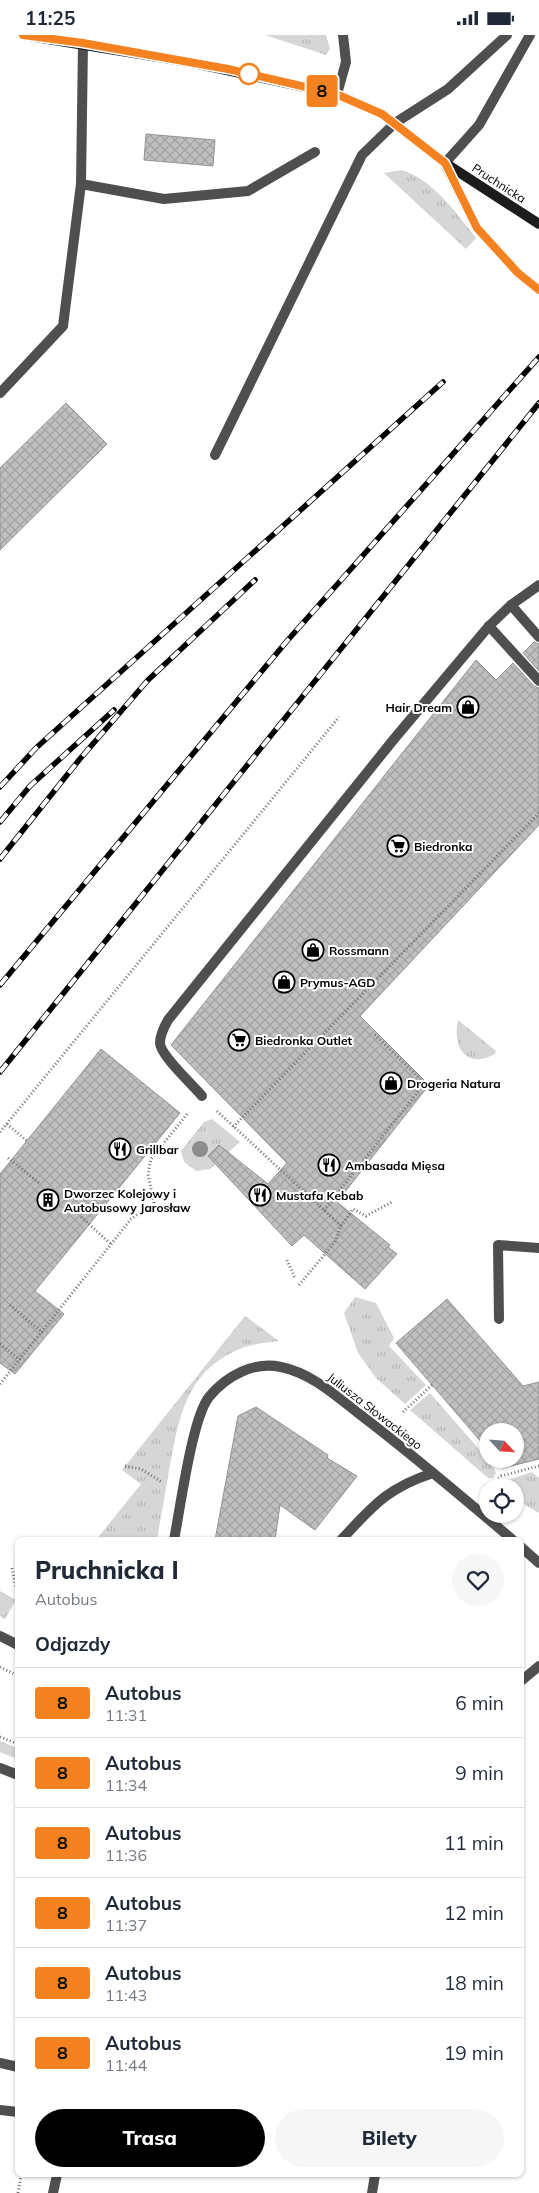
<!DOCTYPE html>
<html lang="pl">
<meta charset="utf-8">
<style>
:root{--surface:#fff;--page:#f6f6f7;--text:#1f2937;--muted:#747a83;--line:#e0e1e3;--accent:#000}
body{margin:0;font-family:Mulish,sans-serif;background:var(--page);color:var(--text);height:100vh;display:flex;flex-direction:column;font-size:19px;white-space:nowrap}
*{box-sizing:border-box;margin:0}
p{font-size:16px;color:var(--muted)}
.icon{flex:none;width:28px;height:28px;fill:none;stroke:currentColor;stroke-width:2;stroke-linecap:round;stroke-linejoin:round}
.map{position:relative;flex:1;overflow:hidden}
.drawer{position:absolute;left:15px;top:1502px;width:509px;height:640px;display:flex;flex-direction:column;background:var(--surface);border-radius:8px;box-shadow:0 1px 4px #0004}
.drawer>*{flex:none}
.badge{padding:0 10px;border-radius:4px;font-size:18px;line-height:32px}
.needle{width:32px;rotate:116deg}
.fabs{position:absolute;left:479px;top:1388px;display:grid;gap:10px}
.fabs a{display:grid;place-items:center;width:45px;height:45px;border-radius:50%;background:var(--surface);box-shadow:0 1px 4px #0004;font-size:25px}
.map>.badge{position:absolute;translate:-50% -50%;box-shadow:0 0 0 2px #fff}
h2{padding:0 20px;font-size:19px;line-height:45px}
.round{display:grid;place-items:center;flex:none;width:52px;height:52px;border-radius:26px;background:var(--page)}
.summary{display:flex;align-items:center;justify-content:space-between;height:85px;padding:0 20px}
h1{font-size:24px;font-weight:800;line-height:38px}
.action{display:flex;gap:10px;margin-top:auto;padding:10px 20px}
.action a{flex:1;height:58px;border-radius:30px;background:var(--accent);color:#fff;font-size:20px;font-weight:800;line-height:58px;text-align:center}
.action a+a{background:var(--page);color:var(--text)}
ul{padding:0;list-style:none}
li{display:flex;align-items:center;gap:15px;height:70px;padding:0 20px;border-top:1px solid var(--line)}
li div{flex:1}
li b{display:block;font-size:19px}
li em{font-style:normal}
li .badge{min-width:55px;font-weight:700;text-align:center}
.status{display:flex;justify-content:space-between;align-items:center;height:35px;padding:0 25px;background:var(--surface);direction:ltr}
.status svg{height:14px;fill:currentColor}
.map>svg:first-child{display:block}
</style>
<div class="status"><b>11:25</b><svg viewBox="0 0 49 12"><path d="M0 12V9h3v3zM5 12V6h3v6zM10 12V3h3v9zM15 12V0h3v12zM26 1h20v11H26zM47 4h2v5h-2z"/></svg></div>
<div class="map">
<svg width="539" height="2158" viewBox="0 0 539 2158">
<defs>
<pattern id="grass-tufts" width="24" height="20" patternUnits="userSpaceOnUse" patternTransform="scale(1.25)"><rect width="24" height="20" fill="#d6d6d6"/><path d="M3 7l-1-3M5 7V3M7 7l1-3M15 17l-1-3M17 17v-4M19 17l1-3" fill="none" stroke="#b6b6b6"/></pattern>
<pattern id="building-cross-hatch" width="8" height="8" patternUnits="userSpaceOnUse" patternTransform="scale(1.25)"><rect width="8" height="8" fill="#bfbfbf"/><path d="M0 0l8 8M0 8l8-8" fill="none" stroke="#a2a2a2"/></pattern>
</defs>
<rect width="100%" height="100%" fill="#fff"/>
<g fill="url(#grass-tufts)">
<path d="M265 0H326L330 14 326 20Z"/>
<path d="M401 135C432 143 457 179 476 203L466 214 384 138Z"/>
<path d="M458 985 496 1016 495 1019C466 1035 452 1012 458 985Z"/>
<path d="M212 1084 240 1107 210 1134 196 1136 184 1127 181 1116 204 1087Z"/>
<path d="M355 1262 376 1268 394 1303 389 1311 426 1350 405 1369 376 1343 358 1318 344 1278Z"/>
<path d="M245 1281 279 1306C264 1308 249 1309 235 1316 186 1339 179 1382 170 1430 166 1455 161 1480 157 1505H96L141 1449 122 1435Z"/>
<path d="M430 1358 491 1428 496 1438 493 1443H488L410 1375Z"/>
<path d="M532 1437 539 1443V1478L515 1464V1451H499L505 1446Z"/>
<path d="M0 1556 16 1565 5 1584 0 1581Z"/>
<path d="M0 1706 17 1713V1724L0 1717Z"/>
</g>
<g fill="url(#building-cross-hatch)" stroke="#939393">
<path d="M146 99 215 105 213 131 144 125Z"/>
<path d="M66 368 107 409 0 515V433Z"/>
<path d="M534 607 539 609V636L523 618Z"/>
<path d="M476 625 496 645 513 628 534 651 539 653V790L360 981 429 1050 337 1167 390 1210 388 1212 397 1219 365 1254 304 1200 292 1211 208 1121 219 1110 268 1149 287 1128 171 1010Z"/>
<path d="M101 1014 180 1078 35 1256 64 1279 15 1339 0 1328V1139Z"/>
<path d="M447 1264 523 1351 539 1347V1424L503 1433 495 1424H515V1396H488V1415L396 1308Z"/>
<path d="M256 1372 328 1420 327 1423 357 1441 315 1495 280 1470 275 1505H215L238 1381Z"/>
</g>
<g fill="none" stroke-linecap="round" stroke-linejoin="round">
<g stroke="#717171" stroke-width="3" stroke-dasharray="1 2.5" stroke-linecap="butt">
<path d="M217 1076 341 1191"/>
<path d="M7 1089 27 1106"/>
<path d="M233 1092 539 778"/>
<path d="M0 1097 339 682"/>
<path d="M8 1123 39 1148"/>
<path d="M154 1168 148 1139 151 1124 188 1078"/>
<path d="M324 1175 425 1048 374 999"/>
<path d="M81 1182 111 1209"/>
<path d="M287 1225 295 1243"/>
<path d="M299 1250 335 1207 341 1191 353 1174 366 1181 392 1167"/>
<path d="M10 1270 43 1298"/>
<path d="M0 1309 20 1325"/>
<path d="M0 1349 131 1184 149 1171"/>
<path d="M403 1377 432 1350"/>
<path d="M125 1431 141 1434 162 1447"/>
<path d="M494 1449 501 1441 539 1431"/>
<path d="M12 1533 18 1563"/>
<path d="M0 1632 18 1641"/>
<path d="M0 1702 18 1709"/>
<path d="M18 2158 21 2140"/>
</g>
<g stroke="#4f4f4f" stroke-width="10">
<path d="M83 8 81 149 164 164 248 156 315 117"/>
<path d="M337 59 346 27 343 0"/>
<path d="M0 358 63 291 81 149"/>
<path d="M215 420 362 120 395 88"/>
<path d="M539 550 511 570 539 602"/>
<path d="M489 591 539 646"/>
<path d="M202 1061C193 1050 160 1020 160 1008 160 1000 164 992 168 985L394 704 489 591 511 570"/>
<path d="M499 1284 498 1210 539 1213"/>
<path d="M0 1601 18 1610"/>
<path d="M521 1646 539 1631"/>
<path d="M0 1733 18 1740"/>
<path d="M0 2028 18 2032"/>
<path d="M0 2075 18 2077"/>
<path d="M372 2158 375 2140"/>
</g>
<g stroke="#4f4f4f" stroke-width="10">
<path d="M395 88 448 54 507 0"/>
<path d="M445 128 479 90 530 0"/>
<path d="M174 1505C180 1475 192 1383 209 1362 226 1341 254 1326 281 1332 311 1338 335 1360 358 1378 411 1418 462 1462 513 1505"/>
<path d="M341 1505C373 1471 387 1453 433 1438"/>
<path d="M521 1512 539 1528"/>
<path d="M53 2158 57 2140"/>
</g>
<g stroke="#1c1c1c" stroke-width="10">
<path d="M23 0 189 27 337 59 382 79 445 128 539 189"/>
<path d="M445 129 477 193 518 238 539 255"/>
</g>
<g stroke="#000" stroke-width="5.5">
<g id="rail">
<path d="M0 752 36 713 443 347"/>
<path d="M0 787 30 751 114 675"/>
<path d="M0 824 79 725 148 645 255 545"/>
<path d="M0 950 287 606 539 322"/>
<path d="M0 1037 539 368"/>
</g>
</g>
<use href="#rail" stroke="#fff" stroke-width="4" stroke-dasharray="11" stroke-linecap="butt"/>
</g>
<circle fill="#8c8c8c" cx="200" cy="1114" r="8"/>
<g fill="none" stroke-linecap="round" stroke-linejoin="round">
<g stroke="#fff" stroke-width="11">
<path id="line" d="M23 0 83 8 228 34 336 59 382 79 445 128 477 193 518 238 539 255"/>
</g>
<use href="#line" stroke="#f58220" stroke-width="8"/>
</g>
<defs>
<g id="shop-ring" transform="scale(1.125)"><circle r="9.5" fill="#fff" stroke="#000" stroke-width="1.5"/><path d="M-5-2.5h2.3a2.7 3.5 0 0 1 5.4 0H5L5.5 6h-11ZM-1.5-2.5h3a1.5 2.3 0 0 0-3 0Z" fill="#000"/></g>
<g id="supermarket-ring" transform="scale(1.125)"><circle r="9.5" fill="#fff" stroke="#000" stroke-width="1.5"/><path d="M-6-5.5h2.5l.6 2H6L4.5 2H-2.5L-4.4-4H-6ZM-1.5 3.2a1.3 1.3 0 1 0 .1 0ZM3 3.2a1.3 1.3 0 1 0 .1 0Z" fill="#000"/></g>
<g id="restaurant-ring" transform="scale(1.125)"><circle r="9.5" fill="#fff" stroke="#000" stroke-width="1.5"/><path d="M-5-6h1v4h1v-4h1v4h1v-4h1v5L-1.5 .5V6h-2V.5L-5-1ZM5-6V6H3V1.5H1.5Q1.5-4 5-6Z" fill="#000"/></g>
<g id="building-ring" transform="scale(1.125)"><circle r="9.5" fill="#fff" stroke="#000" stroke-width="1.5"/><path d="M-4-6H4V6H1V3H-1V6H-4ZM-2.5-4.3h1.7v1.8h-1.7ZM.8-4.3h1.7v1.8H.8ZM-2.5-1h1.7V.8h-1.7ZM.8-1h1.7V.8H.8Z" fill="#000"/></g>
</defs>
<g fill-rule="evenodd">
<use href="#shop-ring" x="468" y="672"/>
<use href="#supermarket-ring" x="398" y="811"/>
<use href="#shop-ring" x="313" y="915"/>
<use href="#shop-ring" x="284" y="947"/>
<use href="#supermarket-ring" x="239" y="1005"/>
<use href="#shop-ring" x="391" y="1048"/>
<use href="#restaurant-ring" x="120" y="1114"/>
<use href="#restaurant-ring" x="329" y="1130"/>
<use href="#restaurant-ring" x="260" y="1160"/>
<use href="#building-ring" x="48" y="1165"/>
</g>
<circle fill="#fff" stroke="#f58220" stroke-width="2.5" cx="249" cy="39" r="10"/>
<g text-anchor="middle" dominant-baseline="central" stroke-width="4" stroke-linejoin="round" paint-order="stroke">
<g font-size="12" fill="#000" stroke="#fff">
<text transform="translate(499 148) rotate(33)">Pruchnicka</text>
<text transform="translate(375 1376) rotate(38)">Juliusza Słowackiego</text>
</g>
<g font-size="12" font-weight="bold" fill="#000" stroke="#fff" text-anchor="start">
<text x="452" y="672" text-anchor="end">Hair Dream</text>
<text x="414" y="811">Biedronka</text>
<text x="329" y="915">Rossmann</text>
<text x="300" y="947">Prymus-AGD</text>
<text x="255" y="1005">Biedronka Outlet</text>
<text x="407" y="1048">Drogeria Natura</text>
<text x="136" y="1114">Grillbar</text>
<text x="345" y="1130">Ambasada Mięsa</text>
<text x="64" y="1158">Dworzec Kolejowy i<tspan x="64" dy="14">Autobusowy Jarosław</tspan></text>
<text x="276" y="1160">Mustafa Kebab</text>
</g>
</g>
</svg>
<div class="fabs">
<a><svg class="needle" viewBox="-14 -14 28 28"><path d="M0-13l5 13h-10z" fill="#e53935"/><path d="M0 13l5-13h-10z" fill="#747a83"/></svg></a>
<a><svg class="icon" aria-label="locate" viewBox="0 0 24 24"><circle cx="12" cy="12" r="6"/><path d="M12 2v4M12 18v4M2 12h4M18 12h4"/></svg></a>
</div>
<b class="badge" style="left:322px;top:56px;background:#f58220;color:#111">8</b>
<section class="drawer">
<div class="summary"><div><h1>Pruchnicka I</h1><p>Autobus</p></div><a class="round"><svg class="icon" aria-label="heart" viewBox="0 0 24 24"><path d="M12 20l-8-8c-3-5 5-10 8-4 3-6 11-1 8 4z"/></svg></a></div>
<h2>Odjazdy</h2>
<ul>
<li><span class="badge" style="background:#f58220;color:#111">8</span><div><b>Autobus</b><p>11:31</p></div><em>6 min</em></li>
<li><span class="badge" style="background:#f58220;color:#111">8</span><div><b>Autobus</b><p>11:34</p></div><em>9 min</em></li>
<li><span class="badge" style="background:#f58220;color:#111">8</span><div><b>Autobus</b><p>11:36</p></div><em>11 min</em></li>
<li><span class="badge" style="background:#f58220;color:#111">8</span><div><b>Autobus</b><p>11:37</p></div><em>12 min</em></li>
<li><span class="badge" style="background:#f58220;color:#111">8</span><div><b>Autobus</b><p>11:43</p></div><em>18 min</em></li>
<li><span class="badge" style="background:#f58220;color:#111">8</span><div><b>Autobus</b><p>11:44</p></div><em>19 min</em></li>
</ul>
<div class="action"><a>Trasa</a><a>Bilety</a></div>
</section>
</div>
